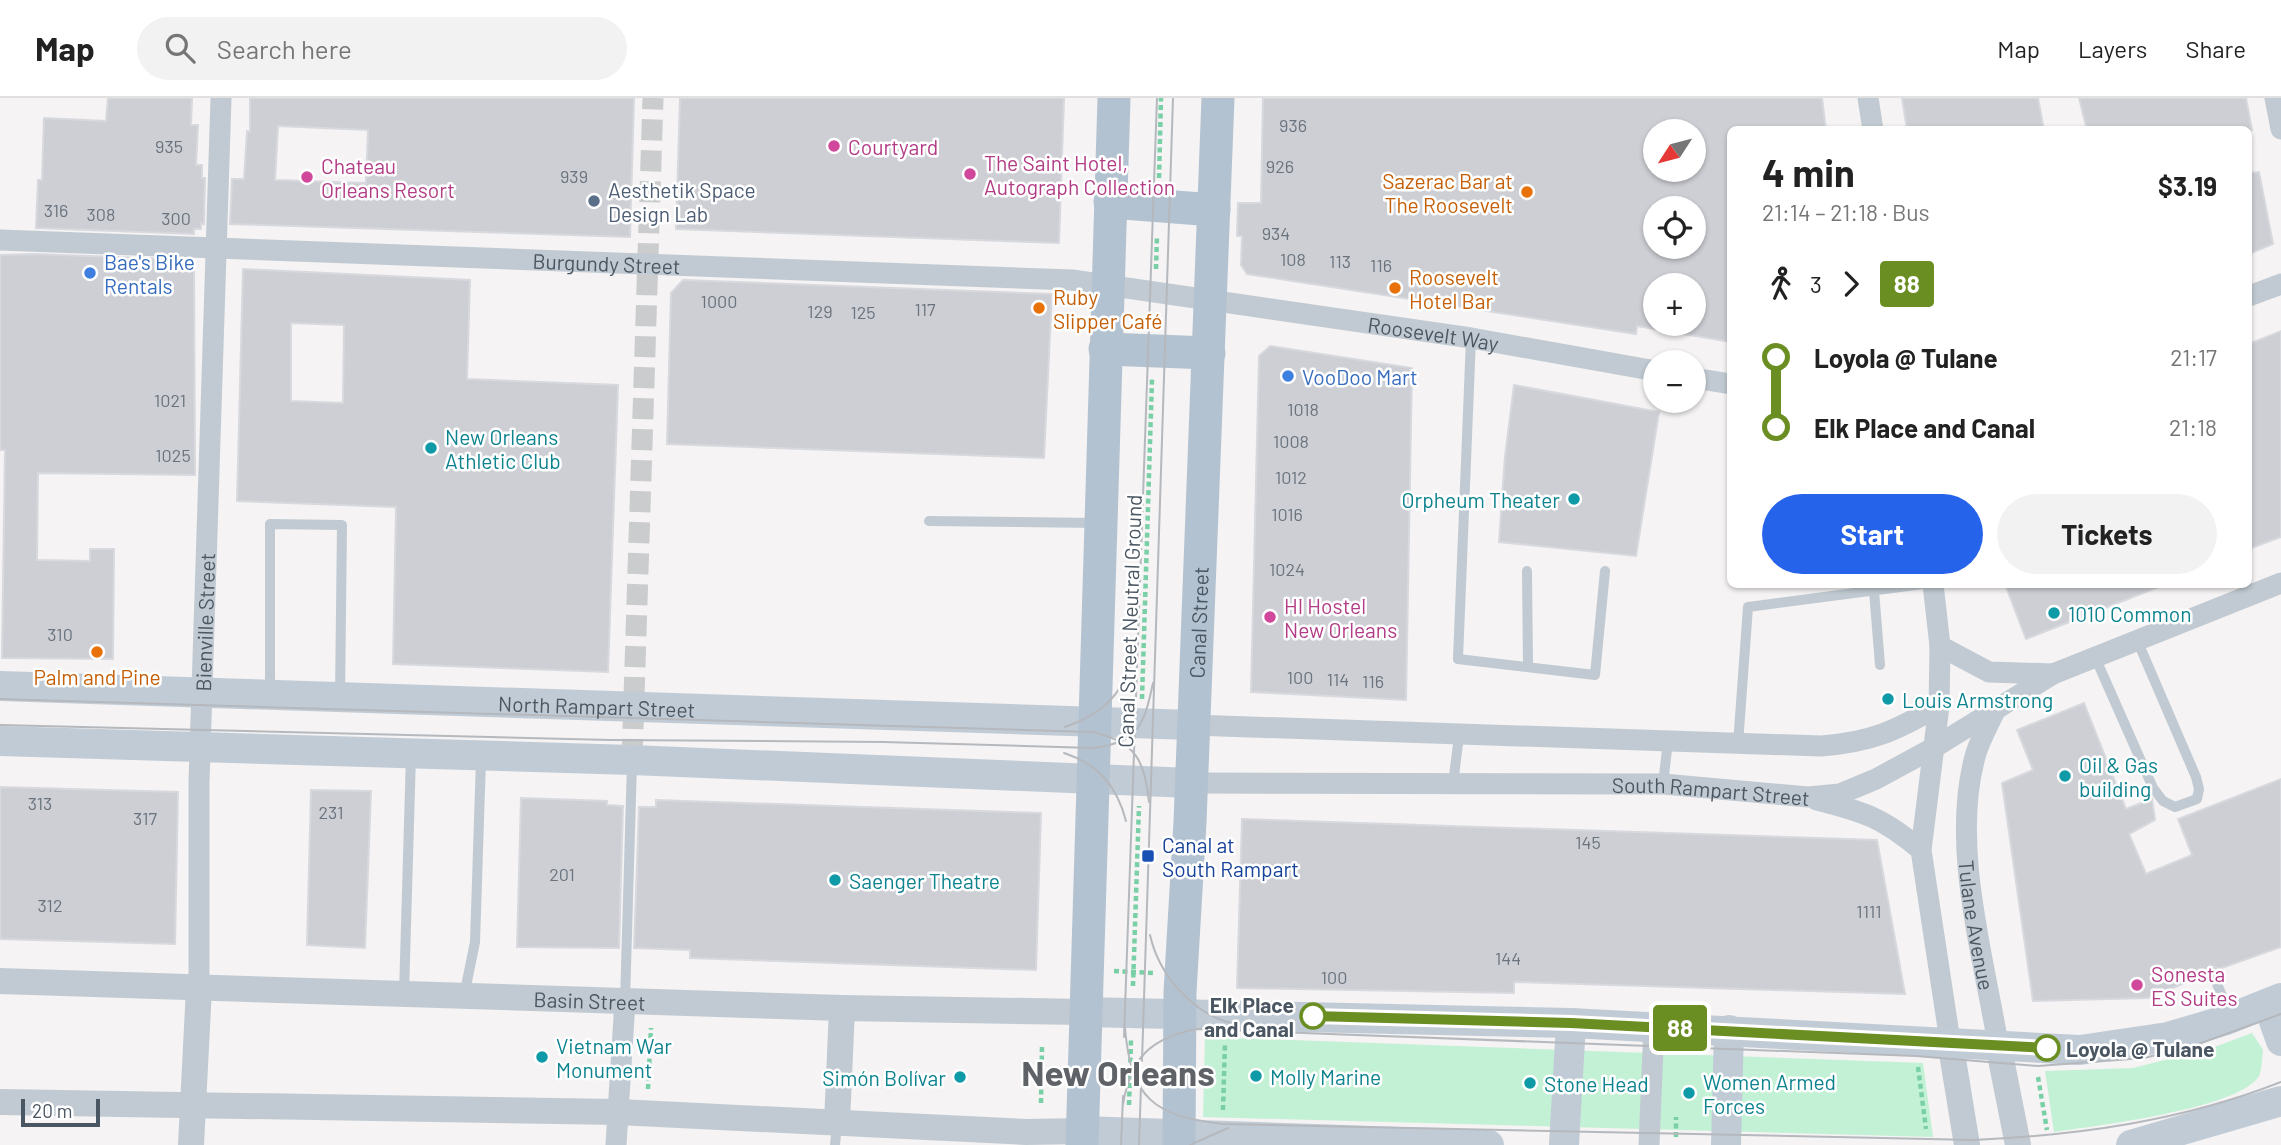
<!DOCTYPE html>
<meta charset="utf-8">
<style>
:root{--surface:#fff;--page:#f2f2f2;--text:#222;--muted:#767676;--line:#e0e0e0;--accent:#2563eb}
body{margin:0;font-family:Barlow,sans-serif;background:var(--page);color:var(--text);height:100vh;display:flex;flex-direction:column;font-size:26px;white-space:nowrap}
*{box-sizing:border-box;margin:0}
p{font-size:23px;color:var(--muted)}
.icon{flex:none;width:38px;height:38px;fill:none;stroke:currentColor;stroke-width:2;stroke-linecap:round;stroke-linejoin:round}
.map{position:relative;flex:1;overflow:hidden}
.side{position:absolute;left:1727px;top:28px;width:525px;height:462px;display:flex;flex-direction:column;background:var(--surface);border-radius:10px;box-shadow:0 2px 5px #0004}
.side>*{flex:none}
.badge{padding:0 14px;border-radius:5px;font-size:24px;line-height:46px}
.needle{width:46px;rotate:234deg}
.tools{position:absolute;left:1643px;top:21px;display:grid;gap:14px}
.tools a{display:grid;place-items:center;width:63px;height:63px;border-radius:50%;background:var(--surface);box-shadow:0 2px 5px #0004;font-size:35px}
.scale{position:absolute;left:21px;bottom:18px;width:79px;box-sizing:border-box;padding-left:7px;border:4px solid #4a5661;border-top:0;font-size:19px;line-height:24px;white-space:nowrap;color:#4a5661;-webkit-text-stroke:5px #fff;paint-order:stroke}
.map>.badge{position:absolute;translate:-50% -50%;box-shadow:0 0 0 4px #fff}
.legs{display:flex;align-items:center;gap:10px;height:77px;padding:0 35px;font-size:23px}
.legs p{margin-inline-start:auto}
.summary{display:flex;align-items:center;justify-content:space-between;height:119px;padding:0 35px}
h1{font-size:38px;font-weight:700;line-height:52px}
.primary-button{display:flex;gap:14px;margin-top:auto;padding:14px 35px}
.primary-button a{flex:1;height:80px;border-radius:42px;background:var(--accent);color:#fff;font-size:28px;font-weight:700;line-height:80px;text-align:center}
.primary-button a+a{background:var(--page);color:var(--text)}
ul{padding:0 35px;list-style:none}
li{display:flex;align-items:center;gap:24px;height:70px;font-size:26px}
li i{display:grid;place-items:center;width:10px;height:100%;margin:0 9px;background:currentColor}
li i::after{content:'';width:18px;height:18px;margin:-9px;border:5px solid;border-radius:50%;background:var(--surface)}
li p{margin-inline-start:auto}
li:first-child i{background:linear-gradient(#0000 50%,currentColor 0)}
li:last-child i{background:linear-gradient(currentColor 50%,#0000 0)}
header{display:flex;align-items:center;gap:42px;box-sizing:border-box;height:98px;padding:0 35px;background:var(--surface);border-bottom:2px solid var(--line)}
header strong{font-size:33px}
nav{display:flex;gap:38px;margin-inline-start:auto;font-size:24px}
.search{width:490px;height:63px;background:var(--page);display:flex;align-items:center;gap:18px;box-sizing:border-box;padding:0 24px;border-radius:38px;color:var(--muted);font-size:26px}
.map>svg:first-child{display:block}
</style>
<header>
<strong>Map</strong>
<div class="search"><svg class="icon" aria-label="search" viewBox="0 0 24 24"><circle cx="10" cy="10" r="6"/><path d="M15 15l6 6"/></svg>Search here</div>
<nav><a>Map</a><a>Layers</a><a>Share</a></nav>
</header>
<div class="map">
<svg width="2281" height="1047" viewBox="0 0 2281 1047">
<rect width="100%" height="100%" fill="#f5f3f3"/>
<g fill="#c3f1d5">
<path d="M2252 935 2263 952C2262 959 2262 972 2259 978 2239 1011 2094 1028 2054 1034L2045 973 2133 970 2209 951Z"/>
<path d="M1205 939 1923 965 1933 1039 1203 1019Z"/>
</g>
<g fill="#cdcfd5" stroke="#d7d9de" stroke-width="2" fill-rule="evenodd">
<path d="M108 0H192L191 27H198L196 67H202V80H205L204 126 201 125V131H194V136L36 130 38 82H42L44 20 106 23Z"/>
<path d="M250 0H634L630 139 230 126 232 81H244L247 33 250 34ZM278 28 368 32 366 85 275 82Z"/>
<path d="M680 0H1064L1059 145 676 131Z"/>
<path d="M1263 0H1822L1826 32H1731V244L1637 228 1636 236 1247 176 1241 167 1242 138H1237L1238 105H1261ZM1656 33H1694V72H1656ZM1656 110H1694V149H1656ZM1656 187H1694V226H1656Z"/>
<path d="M1902 0H2038L2044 32H1907Z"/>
<path d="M2079 0H2246L2252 32H2087Z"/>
<path d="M2259 74 2273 146 2249 156V75Z"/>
<path d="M35 156 194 162 195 377 38 375 37 462 90 463V451H114L113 561 2 560 5 352H0V157Z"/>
<path d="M243 171 470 182 467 281 618 287 608 574 393 566 396 409 237 403ZM291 225 344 227 343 305 291 303Z"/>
<path d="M683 182 1052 196 1044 360 667 346 671 195Z"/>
<path d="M2281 233V439L2249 451V246Z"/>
<path d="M1270 248 1412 270 1406 602 1251 594 1259 258Z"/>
<path d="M1514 287 1659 314 1636 458 1499 444 1505 358Z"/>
<path d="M2005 486H2161V488L2026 541Z"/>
<path d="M2084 605 2126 711 2152 701 2155 722 2129 736 2146 776 2192 757 2178 721 2281 681V849L2219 871 2210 867 2205 877 2148 900 2033 903 2002 685 2033 672 2017 632Z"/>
<path d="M0 689 178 694 175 846 0 841Z"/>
<path d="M311 692 371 693 365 850 307 847Z"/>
<path d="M521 700 607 703V707L623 708 619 850 517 849Z"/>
<path d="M656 702 1041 715 1036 872 690 860V852L634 850 639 709H656Z"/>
<path d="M1242 721 1877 742 1905 896 1514 884V895L1237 890Z"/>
</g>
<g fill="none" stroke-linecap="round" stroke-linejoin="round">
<path stroke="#caccce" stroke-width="21" stroke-dasharray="21 10" stroke-linecap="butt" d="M632 662 653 0"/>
<g stroke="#7ad0a6" stroke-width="4.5" stroke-dasharray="5 3.5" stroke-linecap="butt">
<path d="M1159 80 1161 0"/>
<path d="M1156 171 1157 137"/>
<path d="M1142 601 1152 281"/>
<path d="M1114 873 1154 875"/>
<path d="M1133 888 1139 708"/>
<path d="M1918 969 1926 1031"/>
<path d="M2038 979 2047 1032"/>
<path d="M648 991 651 930"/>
<path d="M1041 1005 1042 948"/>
<path d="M1129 1007 1131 942"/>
<path d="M1223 1012 1225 944"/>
<path d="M1676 1039V1019"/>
</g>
<g stroke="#c1cad2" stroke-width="10">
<path d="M1471 240 1458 561 1595 577 1605 473"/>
<path d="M929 423 1097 425"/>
<path d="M1527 473 1528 568"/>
<path d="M1874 493 1880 567"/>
<path d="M2095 559 2153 690 2163 703 2175 709 2197 701 2199 691 2196 679 2137 542"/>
<path d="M270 595V426L342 427 340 598"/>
<path d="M1738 646 1748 509 1923 486"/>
<path d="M1453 686 1459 638"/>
<path d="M1663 686 1668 643"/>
<path d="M2212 874 2230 917"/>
<path d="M404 896 411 657"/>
<path d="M464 898 475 844 481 661"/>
<path d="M625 903 632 665"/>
<path d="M835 1047 837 1025"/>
</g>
<g stroke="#c1cad2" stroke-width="21">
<path d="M1868 0 1873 32"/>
<path d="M2275 0 2281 31"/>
<path id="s1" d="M0 142 1072 182 1471 240 1656 273"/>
<path d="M2249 198 2281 186"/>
<path d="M1694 280 1731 286"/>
<path d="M1933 486 1940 548 1939 608 1921 752 1950 943"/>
<path d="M1940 548 1989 574 2053 576"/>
<path id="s2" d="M1996 611C1989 625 1981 640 1976 655 1950 745 1983 855 1998 946"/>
<path d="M1192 627 1821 648C1872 644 1895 633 1939 608"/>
<path id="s3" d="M1191 685 1663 686 1808 699 1840 696 1876 681 1935 649 2053 576 2281 485"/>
<path d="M1817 702C1865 714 1883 720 1921 752"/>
<path id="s4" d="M199 890V684L221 0"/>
<path d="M616 1047 625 903"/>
<path d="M1649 1047 1654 928"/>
</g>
<g stroke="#c1cad2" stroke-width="26">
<path id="s5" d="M0 883 842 910 1084 914"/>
<path d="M1950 943 1967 1047"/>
<path d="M1998 946 2018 1047"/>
<path d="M0 1004 618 1014 1026 1034 1082 1033"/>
<path d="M837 1025 842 910"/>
<path d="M191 1047 199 890"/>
</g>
<g stroke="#c1cbd6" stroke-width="30">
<path id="s6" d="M0 588 1192 627"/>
<path d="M0 643 632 662 1191 685"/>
<path d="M2268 906 2281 943"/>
<path d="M1084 914 1571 925 2080 952 2168 939 2226 922 2281 900"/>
<path d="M1082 1033 1489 1047"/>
<path d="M1564 1047 1571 925"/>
<path d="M1726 1047 1729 932"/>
<path d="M2131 1047 2281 1003"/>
</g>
<g stroke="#b3c2d1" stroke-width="33">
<path d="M1110 104 1214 112"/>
<path d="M1105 251 1209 255"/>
<path d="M1082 1047 1114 0"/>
<path id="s7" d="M1179 1047 1180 894 1190 724 1218 0"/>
</g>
<g stroke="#b5b8bd" stroke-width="2">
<path d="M0 601 1093 634C1136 644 1145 663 1149 704"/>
<path d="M0 627 610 642 884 644 1093 650C1139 644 1144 627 1153 585"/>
<path d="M1065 629C1101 617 1121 598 1133 562"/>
<path d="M1064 655C1098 666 1117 688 1126 723"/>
<path d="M1150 837C1159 877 1193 917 1235 926"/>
<path d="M1125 930C1131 1001 1154 1018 1223 1026L1974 1042C2080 1037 2182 1023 2281 984"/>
<path d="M1124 939 1157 0"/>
<path d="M1142 963 1173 0"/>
<path d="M1123 1006C1131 960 1149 941 1196 931L1916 958 2038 968 2144 960 2193 948 2281 916"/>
<path d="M1121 1047 1123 998"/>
<path d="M1139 1047 1141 988"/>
<path d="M1190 1047 1228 1030"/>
</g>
</g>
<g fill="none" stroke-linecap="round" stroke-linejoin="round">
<g stroke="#fff" stroke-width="16">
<path id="line-1" d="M1313 918 1571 925 2047 950"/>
</g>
<use href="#line-1" stroke="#6b8e23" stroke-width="10"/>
</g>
<g fill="#d1479c" stroke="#fff" stroke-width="2.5">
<circle cx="834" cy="48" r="7"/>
<circle cx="970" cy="76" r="7"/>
<circle cx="307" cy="79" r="7"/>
<circle cx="1270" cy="519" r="7"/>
<circle cx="2137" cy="887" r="7"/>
</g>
<g fill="#e8710a" stroke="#fff" stroke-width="2.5">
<circle cx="1527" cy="94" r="7"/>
<circle cx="1395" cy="190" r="7"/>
<circle cx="1039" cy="210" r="7"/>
<circle cx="97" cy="554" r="7"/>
</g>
<circle fill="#5c6f8a" stroke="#fff" stroke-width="2.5" cx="594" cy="103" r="7"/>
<g fill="#3f7fe0" stroke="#fff" stroke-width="2.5">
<circle cx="90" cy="175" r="7"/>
<circle cx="1288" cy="278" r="7"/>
</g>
<g fill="#0f9aa8" stroke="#fff" stroke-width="2.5">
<circle cx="431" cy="350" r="7"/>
<circle cx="1574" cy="401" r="7"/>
<circle cx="2054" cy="515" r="7"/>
<circle cx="1888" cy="601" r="7"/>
<circle cx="2065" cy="678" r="7"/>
<circle cx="835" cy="782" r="7"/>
<circle cx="542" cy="959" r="7"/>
<circle cx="1256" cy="978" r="7"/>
<circle cx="960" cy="979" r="7"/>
<circle cx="1530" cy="985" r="7"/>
<circle cx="1689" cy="995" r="7"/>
</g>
<rect fill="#1a4fb4" stroke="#fff" stroke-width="2.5" x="1141" y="751" width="14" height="14" rx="3.5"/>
<g fill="#fff" stroke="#6b8e23" stroke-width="3.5">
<circle cx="1313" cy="918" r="12"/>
<circle cx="2047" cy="950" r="12"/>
</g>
<g text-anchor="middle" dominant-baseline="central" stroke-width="5" stroke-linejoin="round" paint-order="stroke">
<g font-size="18" fill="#6b747e">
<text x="1293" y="27">936</text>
<text x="169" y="48">935</text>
<text x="1280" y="68">926</text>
<text x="574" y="78">939</text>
<text x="56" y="112">316</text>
<text x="101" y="116">308</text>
<text x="176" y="120">300</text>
<text x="1276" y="135">934</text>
<text x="1293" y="161">108</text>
<text x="1340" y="163">113</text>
<text x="1381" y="167">116</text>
<text x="719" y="203">1000</text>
<text x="925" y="211">117</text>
<text x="820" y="213">129</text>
<text x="863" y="214">125</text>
<text x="170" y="302">1021</text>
<text x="1303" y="311">1018</text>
<text x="1291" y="343">1008</text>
<text x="173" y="357">1025</text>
<text x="1291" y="379">1012</text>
<text x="1287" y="416">1016</text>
<text x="1287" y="471">1024</text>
<text x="60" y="536">310</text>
<text x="1300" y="579">100</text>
<text x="1338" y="581">114</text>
<text x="1373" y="583">116</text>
<text x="40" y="705">313</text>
<text x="331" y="714">231</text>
<text x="145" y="720">317</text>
<text x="1588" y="744">145</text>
<text x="562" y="776">201</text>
<text x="50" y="807">312</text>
<text x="1869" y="813">1111</text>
<text x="1508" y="860">144</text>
<text x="1334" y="879">100</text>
</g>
<g font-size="21" fill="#b23c85" stroke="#fff" text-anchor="start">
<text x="848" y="48">Courtyard</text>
<text x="984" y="64">The Saint Hotel,<tspan x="984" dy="24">Autograph Collection</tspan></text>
<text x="321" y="67">Chateau<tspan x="321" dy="24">Orleans Resort</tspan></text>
<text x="1284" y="507">HI Hostel<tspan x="1284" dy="24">New Orleans</tspan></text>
<text x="2151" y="875">Sonesta<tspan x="2151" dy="24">ES Suites</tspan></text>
</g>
<g font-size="21" fill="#c56008" stroke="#fff" text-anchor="start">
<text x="1513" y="82" text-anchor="end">Sazerac Bar at<tspan x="1513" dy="24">The Roosevelt</tspan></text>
<text x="1409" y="178">Roosevelt<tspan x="1409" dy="24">Hotel Bar</tspan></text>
<text x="1053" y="198">Ruby<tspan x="1053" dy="24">Slipper Café</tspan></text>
<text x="97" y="578" text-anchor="middle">Palm and Pine</text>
</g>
<g font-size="21" fill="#4e5e75" stroke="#fff" text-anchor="start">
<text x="608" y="91">Aesthetik Space<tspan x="608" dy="24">Design Lab</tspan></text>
</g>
<g font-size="21" fill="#366cbe" stroke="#fff" text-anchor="start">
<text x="104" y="163">Bae's Bike<tspan x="104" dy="24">Rentals</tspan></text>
<text x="1302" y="278">VooDoo Mart</text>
</g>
<g font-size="21" fill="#4a5661" stroke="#fff">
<text stroke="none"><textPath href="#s1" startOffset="607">Burgundy Street</textPath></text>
<text stroke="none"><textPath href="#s1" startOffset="1438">Roosevelt Way</textPath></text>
<text transform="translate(1129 523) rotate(-88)">Canal Street Neutral Ground</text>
<text stroke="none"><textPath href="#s7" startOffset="523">Canal Street</textPath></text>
<text stroke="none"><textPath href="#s4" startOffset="366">Bienville Street</textPath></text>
<text stroke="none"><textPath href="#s6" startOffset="597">North Rampart Street</textPath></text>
<text stroke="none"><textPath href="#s3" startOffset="520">South Rampart Street</textPath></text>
<text stroke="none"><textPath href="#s2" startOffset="222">Tulane Avenue</textPath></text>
<text stroke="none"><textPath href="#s5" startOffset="590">Basin Street</textPath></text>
</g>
<g font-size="21" fill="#0d838f" stroke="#fff" text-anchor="start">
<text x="445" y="338">New Orleans<tspan x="445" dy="24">Athletic Club</tspan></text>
<text x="1560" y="401" text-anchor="end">Orpheum Theater</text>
<text x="2068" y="515">1010 Common</text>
<text x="1902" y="601">Louis Armstrong</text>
<text x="2079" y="666">Oil &amp; Gas<tspan x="2079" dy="24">building</tspan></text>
<text x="849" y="782">Saenger Theatre</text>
<text x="556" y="947">Vietnam War<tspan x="556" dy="24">Monument</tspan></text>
<text x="1270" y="978">Molly Marine</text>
<text x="946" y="979" text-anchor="end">Simón Bolívar</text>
<text x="1703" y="983">Women Armed<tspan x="1703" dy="24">Forces</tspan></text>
<text x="1544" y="985">Stone Head</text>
</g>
<g font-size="21" fill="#164399" stroke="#fff" text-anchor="start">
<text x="1162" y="746">Canal at<tspan x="1162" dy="24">South Rampart</tspan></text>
</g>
<g font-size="21" font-weight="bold" fill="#4a5661" stroke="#fff" text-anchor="end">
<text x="1294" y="906">Elk Place<tspan x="1294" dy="24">and Canal</tspan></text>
<text x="2066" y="950" text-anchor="start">Loyola @ Tulane</text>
</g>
<g font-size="35" font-weight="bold" fill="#5f6368" stroke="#fff">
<text x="1118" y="974">New Orleans</text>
</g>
</g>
</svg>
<div class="tools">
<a><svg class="needle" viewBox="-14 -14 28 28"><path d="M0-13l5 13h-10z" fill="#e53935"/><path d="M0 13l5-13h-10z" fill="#767676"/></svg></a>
<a><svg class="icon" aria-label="locate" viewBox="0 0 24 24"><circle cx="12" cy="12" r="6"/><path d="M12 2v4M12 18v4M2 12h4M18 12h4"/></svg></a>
<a>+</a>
<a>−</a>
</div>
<div class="scale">20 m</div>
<b class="badge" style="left:1680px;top:930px;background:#6b8e23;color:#fff">88</b>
<section class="side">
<div class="summary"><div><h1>4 min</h1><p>21:14 – 21:18 · Bus</p></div><b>$3.19</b></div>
<div class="legs"><svg class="icon" aria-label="walk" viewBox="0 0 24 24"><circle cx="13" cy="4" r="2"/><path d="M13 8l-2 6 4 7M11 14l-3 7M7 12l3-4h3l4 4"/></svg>3<svg class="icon" aria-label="forward" viewBox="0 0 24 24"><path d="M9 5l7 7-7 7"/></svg><b class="badge" style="background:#6b8e23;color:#fff">88</b></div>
<ul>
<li><i style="color:#6b8e23"></i><b>Loyola @ Tulane</b><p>21:17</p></li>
<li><i style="color:#6b8e23"></i><b>Elk Place and Canal</b><p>21:18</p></li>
</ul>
<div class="primary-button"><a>Start</a><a>Tickets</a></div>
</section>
</div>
